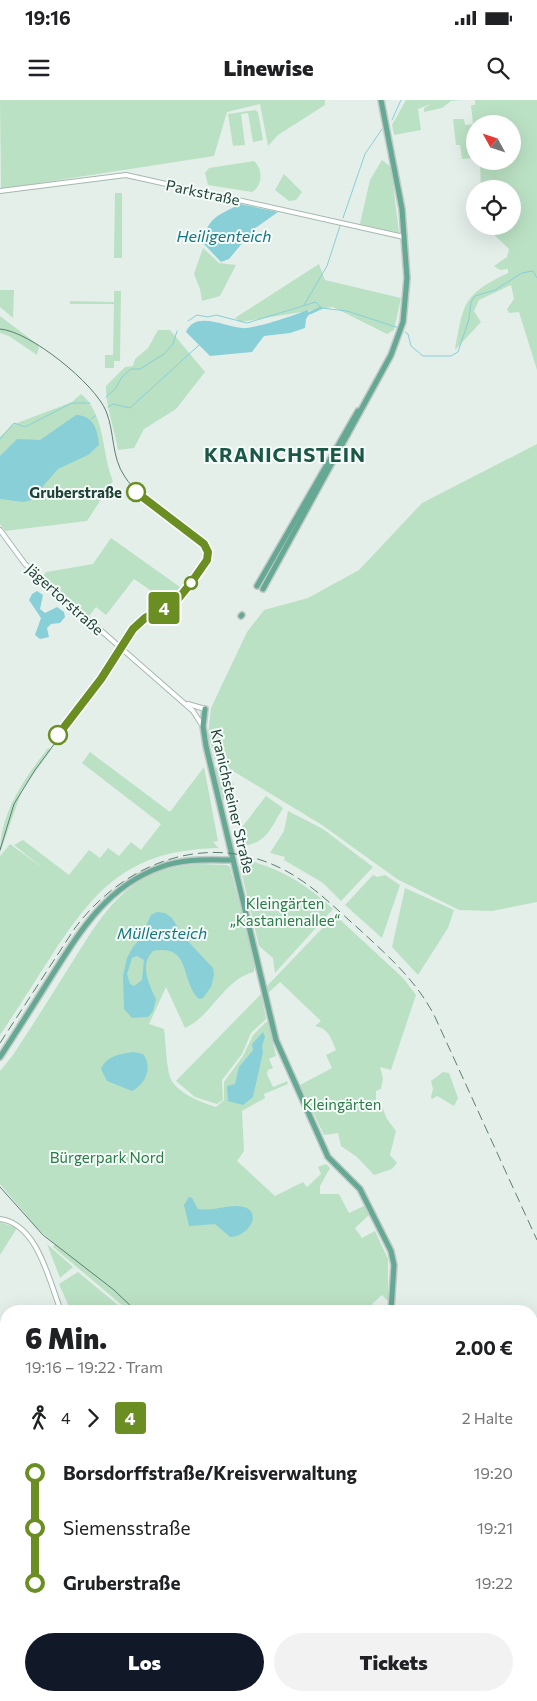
<!DOCTYPE html>
<html lang="de">
<meta charset="utf-8">
<style>
:root{--surface:#fff;--page:#f2f2f2;--text:#202124;--muted:#757577;--accent:#111827}
body{margin:0;font-family:Commissioner,sans-serif;background:var(--page);color:var(--text);height:100vh;display:flex;flex-direction:column;font-size:19px;white-space:nowrap}
*{box-sizing:border-box;margin:0}
p{font-size:16px;color:var(--muted)}
.icon{flex:none;width:28px;height:28px;fill:none;stroke:currentColor;stroke-width:2;stroke-linecap:round;stroke-linejoin:round}
.map{position:relative;flex:1;overflow:hidden}
.side{position:absolute;left:0px;top:1205px;width:538px;height:396px;display:flex;flex-direction:column;background:var(--surface);border-radius:20px 20px 0 0;box-shadow:0 5px 20px #0002}
.side>*{flex:none}
.badge{padding:0 10px;border-radius:4px;font-size:18px;line-height:32px}
.needle{width:32px;rotate:310deg}
.tools{position:absolute;left:466px;top:15px;display:grid;gap:10px}
.tools a{display:grid;place-items:center;width:55px;height:55px;border-radius:50%;background:var(--surface);box-shadow:0 5px 20px #0002;font-size:25px}
.map>.badge{position:absolute;translate:-50% -50%;box-shadow:0 0 0 2px #fff}
.legs{display:flex;align-items:center;gap:8px;height:55px;padding:0 25px;font-size:16px}
.legs p{margin-inline-start:auto}
.headline{display:flex;align-items:center;justify-content:space-between;height:85px;padding:0 25px}
h1{font-size:28px;font-weight:800;line-height:38px}
.action{display:flex;gap:10px;margin-top:auto;padding:10px 25px}
.action a{flex:1;height:58px;border-radius:30px;background:var(--accent);color:#fff;font-size:20px;font-weight:800;line-height:58px;text-align:center}
.action a+a{background:var(--page);color:var(--text)}
ul{padding:0 25px;list-style:none}
li{display:flex;align-items:center;gap:18px;height:55px;font-size:19px}
li i{display:grid;place-items:center;width:8px;height:100%;margin:0 6px;background:currentColor}
li i::after{content:'';width:12px;height:12px;margin:-6px;border:4px solid;border-radius:50%;background:var(--surface)}
li p{margin-inline-start:auto}
li:first-child i{background:linear-gradient(#0000 50%,currentColor 0)}
li:last-child i{background:linear-gradient(currentColor 50%,#0000 0)}
.status{display:flex;justify-content:space-between;align-items:center;height:35px;padding:0 25px;background:var(--surface);direction:ltr}
.status svg{height:14px;fill:currentColor}
header{display:flex;justify-content:space-between;align-items:center;height:65px;padding:0 25px;background:var(--surface);font-size:22px;font-weight:800}
.map>svg:first-child{display:block}
</style>
<div class="status"><b>19:16</b><svg viewBox="0 0 49 12"><path d="M0 12V9h3v3zM5 12V6h3v6zM10 12V3h3v9zM15 12V0h3v12zM26 1h20v11H26zM47 4h2v5h-2z"/></svg></div>
<header><svg class="icon" aria-label="menu" viewBox="0 0 24 24"><path d="M4 6h16M4 12h16M4 18h16"/></svg>Linewise<svg class="icon" aria-label="search" viewBox="0 0 24 24"><circle cx="10" cy="10" r="6"/><path d="M15 15l6 6"/></svg></header>
<div class="map">
<svg width="537" height="1601" viewBox="0 0 537 1601">
<rect width="100%" height="100%" fill="#e4efea"/>
<g fill="#bbe1c4">
<path d="M0 0H325V5L278 35 268 46 260 4 227 12 214 56 1 89Z"/>
<path d="M406 0H461L451 1 442 8 424 12V8L431 4 418 9 421 30 394 35 392 25Z"/>
<path d="M475 0H537V270L519 212 509 213 507 209 514 199 511 185 479 200 474 211 481 222 455 250C464 203 462 195 508 173V169L500 170 494 166 507 157 509 149 485 126H512V89H481L480 61H512V24H475V58L462 59 460 45H456L453 19H464L465 25 473 24 471 5H475Z"/>
<path d="M255 10 258 12 263 40 253 42 248 13 241 14 245 45 233 46 228 14Z"/>
<path d="M382 60 391 67 399 133 360 124 370 80Z"/>
<path d="M254 61C263 69 263 86 252 92L208 85 205 73 209 68Z"/>
<path d="M284 74 302 92 296 100 289 101 275 90Z"/>
<path d="M115 93H122V158H114Z"/>
<path d="M203 148 219 163 236 165 220 196 202 201 200 189 194 174Z"/>
<path d="M319 164 325 180 401 198 394 230 387 234 333 207 240 222 235 218Z"/>
<path d="M0 190H14L13 218 0 207Z"/>
<path d="M114 191H121L120 261H114V268H105V255H113L114 204H70V201L114 202Z"/>
<path d="M0 216 37 244 39 247 37 255 9 236 0 233Z"/>
<path d="M158 230H170L205 272 176 309 144 329 134 348 118 350C115 331 105 303 106 286L125 267 133 266 135 259 148 248Z"/>
<path d="M81 294C106 315 101 352 113 381L87 421 5 431 0 424V337L12 325 72 302Z"/>
<path d="M537 344V802L492 811 459 810 397 779 322 725 215 660 208 634 211 608 247 532 264 510 308 498 359 470 422 403Z"/>
<path d="M111 438 180 487 173 495 163 499 134 479 106 515 96 507 89 516 43 476 46 472 93 464Z"/>
<path d="M48 648 51 650 22 690 0 753C0 713 24 679 48 648Z"/>
<path d="M90 652 170 712 204 667 218 741 213 742 219 748C129 750 96 787 50 858 33 884 17 910 0 935V756L10 744 44 769 14 745 23 740 69 775 89 750 100 758 108 748 119 756 131 742 141 750 161 724 82 663Z"/>
<path d="M215 667 224 672 234 684 223 701Z"/>
<path d="M266 696 283 708C272 726 266 745 243 745L236 735Z"/>
<path d="M288 711 323 729 373 767 341 801 323 783 284 760 285 757 270 753 284 731Z"/>
<path d="M238 758C277 766 305 783 333 809L275 873 273 858 259 846Z"/>
<path d="M198 764 227 765 230 767 256 867 254 868V872C224 879 213 915 185 928L166 887 149 924 164 929C166 945 166 963 170 977 175 992 202 1003 216 1007L224 1000V982L243 956 253 935 266 922H268L276 956 269 959 273 968 268 970 267 974 273 987 287 981 288 984 264 994 265 998 242 1011 244 1051 237 1061 275 1096 303 1082 307 1087 321 1074 318 1067 326 1064 330 1068 320 1086V1094H339L349 1113 366 1105 370 1114 355 1128 362 1138 375 1131 388 1159V1201L382 1195 372 1204 374 1210 371 1211H129L53 1147 55 1144 37 1128 0 1084V971L13 955C31 927 49 900 66 872 89 837 109 796 147 777 163 768 180 766 198 764Z"/>
<path d="M373 775 377 777 385 775 400 785 382 838 345 805Z"/>
<path d="M405 788 454 810 448 828 418 875 392 847Z"/>
<path d="M335 815 403 878 416 895 391 970 380 967 383 978 381 989 376 991V1006L381 1004 387 1019 396 1031 390 1055 397 1063 392 1069 374 1075 357 1057 341 1046 338 1033 324 1035 300 985 332 968 326 955 336 950C331 938 329 929 315 926L321 921 280 882 268 893 267 886Z"/>
<path d="M261 894 266 919 251 933 242 954 222 980 223 1000 217 1004 195 997 176 981Z"/>
<path d="M443 972 449 973 458 998 454 1006 437 996 432 999 431 997 433 989 431 981Z"/>
<path d="M0 1122 17 1128 0 1155Z"/>
<path d="M47 1144 73 1167 60 1178Z"/>
<path d="M78 1172 125 1211H71L59 1184Z"/>
<path d="M537 1243V1310L531 1311V1248Z"/>
</g>
<g fill="#88cfd8" fill-rule="evenodd">
<path d="M240 104 278 112 254 129 229 159 221 162 204 144C206 117 218 116 240 104Z"/>
<path d="M307 210 310 213 306 219 305 228 290 233 264 236 252 252 210 256 186 232C196 208 230 230 247 228 262 226 293 216 307 210Z"/>
<path d="M76 315C93 315 98 330 99 345L88 355 58 369 31 400 24 402 0 399V356L17 339 40 340Z"/>
<path d="M37 491 43 495 40 509 45 513 57 507 64 512 65 517 60 523 51 524 47 528 49 537 40 539 35 535 41 518 29 500 32 494Z"/>
<path d="M157 812 165 813 172 818 184 837 213 868 214 875 211 887 203 898 199 899C180 882 192 843 153 851 139 865 149 884 156 899L153 911 148 917 132 918 124 909 123 876 127 858 133 847 140 839 151 815ZM137 856 144 860 142 880 134 886 130 884 127 874 132 858Z"/>
<path d="M263 932 265 937 262 946 263 952 253 997 243 1005 228 1001 227 986 235 984 239 967 253 950 252 944Z"/>
<path d="M134 952 143 954C153 967 146 984 132 991L107 981 101 969C107 955 121 954 134 952Z"/>
<path d="M189 1097 192 1098 198 1109C214 1112 229 1103 244 1107 262 1112 250 1136 230 1137L215 1124 189 1126 184 1105Z"/>
</g>
<g fill="none" stroke-linecap="round" stroke-linejoin="round">
<g stroke="#88cfd8" stroke-width="1">
<path d="M392 20 401 0"/>
<path d="M343 118 365 54 382 29"/>
<path d="M304 205 327 166 340 126"/>
<path d="M188 221 197 215 208 217 216 215 247 223 316 202 321 208 347 211 399 228"/>
<path d="M405 232 408 234 411 246 423 256H451L458 252 469 219 471 202 475 196 495 190 522 173 533 171 537 178"/>
<path d="M106 297 115 289 122 277 131 269H140L164 254 173 244 177 231"/>
<path d="M108 307 113 304 130 308 199 245"/>
<path d="M91 319 95 316"/>
<path d="M0 339 14 323 25 327 72 303H90"/>
<path d="M531 1245 537 1240"/>
</g>
<path stroke="#88cfd8" stroke-width="3" d="M310 213 321 208"/>
<g stroke="#a6b8b1" stroke-width="6">
<g id="minor">
<path d="M0 91 126 75 404 137"/>
<path d="M0 430 25 464 193 611 202 625"/>
<path d="M188 604 205 609"/>
<path d="M0 1119C38 1124 49 1181 61 1211"/>
<path d="M0 1471 6 1465"/>
</g>
</g>
<g stroke="#c1cac7" stroke-width="8">
<g id="major">
<path d="M257 486 358 311"/>
<path d="M263 489 391 255 403 222 407 178 402 109 381 0"/>
<path d="M241 516 242 515"/>
<path d="M205 609 203 626 206 646 276 940 328 1057 360 1089 391 1151 394 1165 391 1211"/>
<path d="M0 957C17 931 34 904 51 877 80 831 107 786 161 767 185 758 208 760 233 760"/>
<path d="M531 1330 537 1328"/>
<path d="M0 1565 6 1572"/>
<path d="M0 1573 6 1580"/>
<path d="M19 1595 24 1601"/>
<path d="M28 1595 34 1601"/>
<path d="M523 1595 533 1601"/>
<path d="M95 1601 100 1595"/>
</g>
</g>
<use href="#minor" stroke="#fff" stroke-width="4"/>
<use href="#major" stroke="#65a894" stroke-width="5"/>
<g stroke="#5c7e73" stroke-width="1">
<path d="M0 229C30 231 95 284 106 311 115 333 111 357 125 377 140 400 182 426 205 443L210 454 207 464 182 497 144 521 132 532 104 577 35 670 14 704 0 750"/>
<path d="M0 1087 43 1135 114 1190 136 1211"/>
<path d="M0 1475 6 1469"/>
<path d="M0 1567 6 1574"/>
<path d="M22 1595 27 1601"/>
</g>
<path stroke="#5c7e73" stroke-width="1" stroke-dasharray="10 5" stroke-linecap="butt" d="M0 943 75 828C125 761 211 729 288 772 315 787 336 809 359 829 388 856 417 881 435 917L537 1140"/>
</g>
<g fill="none" stroke-linecap="round" stroke-linejoin="round">
<g stroke="#fff" stroke-width="11">
<path id="line-1" d="M58 635 101 579 133 529 145 518 178 499 191 483 207 460 208 452 204 444 136 392"/>
</g>
<use href="#line-1" stroke="#6b8e23" stroke-width="8"/>
</g>
<g fill="#fff" stroke="#6b8e23" stroke-width="2.5">
<circle cx="136" cy="392" r="9"/>
<circle cx="191" cy="483" r="6"/>
<circle cx="58" cy="635" r="9"/>
</g>
<g text-anchor="middle" dominant-baseline="central" stroke-width="4" stroke-linejoin="round" paint-order="stroke">
<g font-size="15" fill="#214238" stroke="#f5fbf8">
<text transform="translate(203 92) rotate(12)">Parkstraße</text>
<text transform="translate(65 499) rotate(42)">Jägertorstraße</text>
<text transform="translate(233 701) rotate(77)">Kranichsteiner Straße</text>
</g>
<g font-size="15" font-weight="bold" fill="#214238" stroke="#f5fbf8" text-anchor="end">
<text x="122" y="392">Gruberstraße</text>
</g>
<g font-size="15" fill="#287d45" stroke="#f5fbf8">
<text x="285" y="803">Kleingärten<tspan x="285" dy="17">„Kastanienallee“</tspan></text>
<text x="342" y="1004">Kleingärten</text>
<text x="107" y="1057">Bürgerpark Nord</text>
</g>
<g font-size="16" font-style="italic" fill="#157684" stroke="#f5fbf8">
<text x="224" y="135">Heiligenteich</text>
<text x="162" y="832">Müllersteich</text>
</g>
<g font-size="20" font-weight="bold" letter-spacing="1" fill="#1b5746" stroke="#f5fbf8">
<text x="285" y="354">KRANICHSTEIN</text>
</g>
</g>
</svg>
<div class="tools">
<a><svg class="needle" viewBox="-14 -14 28 28"><path d="M0-13l5 13h-10z" fill="#e53935"/><path d="M0 13l5-13h-10z" fill="#757577"/></svg></a>
<a><svg class="icon" aria-label="locate" viewBox="0 0 24 24"><circle cx="12" cy="12" r="6"/><path d="M12 2v4M12 18v4M2 12h4M18 12h4"/></svg></a>
</div>
<b class="badge" style="left:164px;top:508px;background:#6b8e23;color:#fff">4</b>
<section class="side">
<div class="headline"><div><h1>6 Min.</h1><p>19:16 – 19:22 · Tram</p></div><b>2.00 €</b></div>
<div class="legs"><svg class="icon" aria-label="walk" viewBox="0 0 24 24"><circle cx="13" cy="4" r="2"/><path d="M13 8l-2 6 4 7M11 14l-3 7M7 12l3-4h3l4 4"/></svg>4<svg class="icon" aria-label="forward" viewBox="0 0 24 24"><path d="M9 5l7 7-7 7"/></svg><b class="badge" style="background:#6b8e23;color:#fff">4</b><p>2 Halte</p></div>
<ul>
<li><i style="color:#6b8e23"></i><b>Borsdorffstraße/Kreisverwaltung</b><p>19:20</p></li>
<li><i style="color:#6b8e23"></i><span>Siemensstraße</span><p>19:21</p></li>
<li><i style="color:#6b8e23"></i><b>Gruberstraße</b><p>19:22</p></li>
</ul>
<div class="action"><a>Los</a><a>Tickets</a></div>
</section>
</div>
